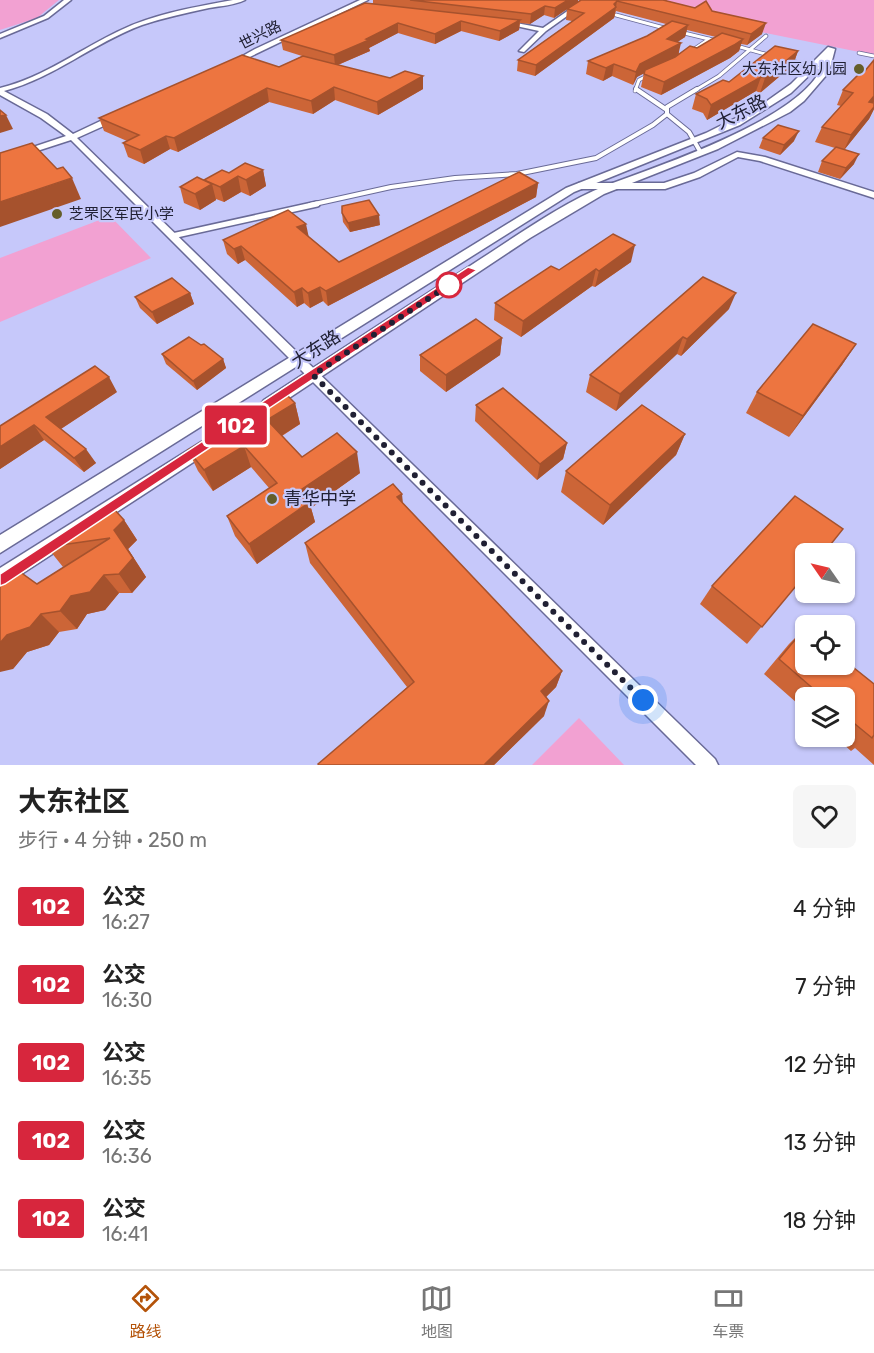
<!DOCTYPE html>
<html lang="zh">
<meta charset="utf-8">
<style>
:root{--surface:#fff;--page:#f6f6f6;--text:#222;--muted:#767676;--line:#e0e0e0;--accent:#b45309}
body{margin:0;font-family:Rubik,"Noto Sans SC",sans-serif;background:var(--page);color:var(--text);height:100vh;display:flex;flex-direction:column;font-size:22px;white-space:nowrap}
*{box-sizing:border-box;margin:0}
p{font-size:20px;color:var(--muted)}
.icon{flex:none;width:33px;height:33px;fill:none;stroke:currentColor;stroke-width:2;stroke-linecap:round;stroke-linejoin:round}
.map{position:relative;height:765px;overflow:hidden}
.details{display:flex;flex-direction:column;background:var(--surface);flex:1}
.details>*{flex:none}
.badge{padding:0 12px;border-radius:4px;font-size:21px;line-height:39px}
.needle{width:39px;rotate:304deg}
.tools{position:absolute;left:795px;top:543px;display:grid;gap:12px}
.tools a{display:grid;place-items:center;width:60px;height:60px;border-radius:9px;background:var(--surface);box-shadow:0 2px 4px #0004;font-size:30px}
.you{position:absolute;width:30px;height:30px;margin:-15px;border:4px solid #fff;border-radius:50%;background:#1a73e8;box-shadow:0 0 0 9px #1a73e833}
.map>.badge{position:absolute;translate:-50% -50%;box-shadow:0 0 0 3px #fff}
.round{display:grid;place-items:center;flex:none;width:63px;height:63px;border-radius:9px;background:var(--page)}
.head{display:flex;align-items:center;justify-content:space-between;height:102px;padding:0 18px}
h1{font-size:28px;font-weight:700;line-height:45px}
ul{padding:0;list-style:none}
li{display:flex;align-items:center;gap:18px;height:78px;padding:0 18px}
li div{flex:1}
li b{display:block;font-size:22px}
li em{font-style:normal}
li .badge{min-width:66px;font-weight:700;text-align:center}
.tab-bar{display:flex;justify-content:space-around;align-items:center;height:84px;border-top:2px solid var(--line);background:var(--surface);font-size:16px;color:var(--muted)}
.tab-bar a{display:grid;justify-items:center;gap:3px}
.tab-bar .on{color:var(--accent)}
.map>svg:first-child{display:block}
</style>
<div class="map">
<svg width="874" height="765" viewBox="0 0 874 765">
<rect width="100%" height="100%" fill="#c6c8fa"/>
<g fill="#f2a1d2">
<path d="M0 0H59L37 18 0 30Z"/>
<path d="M603 0H874V55L619 3Z"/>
<path d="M110 216 151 258 0 322V258Z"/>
<path d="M579 718 624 765H532Z"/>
</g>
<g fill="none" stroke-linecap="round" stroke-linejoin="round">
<g stroke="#696a97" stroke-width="4.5">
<g id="service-far2">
<path d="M616 15 668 29"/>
<path d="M680 32 717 41"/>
<path d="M733 45 772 56"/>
<path d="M690 52 709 39"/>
<path d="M859 53 874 56"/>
<path d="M788 60 826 70"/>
<path d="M635 91 639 80 649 75"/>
<path d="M694 91 719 76 766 36"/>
</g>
</g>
<g stroke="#696a97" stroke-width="6">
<g id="service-far1">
<path d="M636 89 667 110"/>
<path d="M667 114 689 132 701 153"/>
<path d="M310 205 391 187 455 178 517 174 596 158 653 125 667 114V107L697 89"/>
</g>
</g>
<g stroke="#696a97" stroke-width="8">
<path id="service" d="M172 236 317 204"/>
</g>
<g stroke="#696a97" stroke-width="3">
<g id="minor">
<path d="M64 0H71L48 18 0 38V34L44 16Z"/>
<path d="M233 0H245C235 5 221 6 209 8 186 13 163 18 142 25 93 43 54 78 4 91L47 114 73 134 111 116H117V120L77 138 715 759 718 765H696L71 140 0 163V158L66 136 41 118 0 95V88C45 77 80 49 121 30 156 13 196 7 233 0Z"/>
<path d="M360 0H368L235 64 230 63 255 49Z"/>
<path d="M579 3 581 6 546 31 524 52 519 51 539 31 502 23 505 21 543 28Z"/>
<path d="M737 152 765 157 874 192V198L760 161 738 157 700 177 665 189H579L575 186 579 183H664L694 173Z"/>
</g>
</g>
<g stroke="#696a97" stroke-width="3">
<g id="tertiary">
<path d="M828 47 835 49 829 72 804 101 790 112 718 149 604 194 530 238 274 408H264L261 404 264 400C333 355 403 309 473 264 512 239 562 203 605 186 657 166 810 117 824 61L791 93 740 125 574 192 0 553V535L566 188 706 133 760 106 791 84Z"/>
<path d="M206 439 212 440 214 445 212 450 0 588V568Z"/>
</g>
</g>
<use href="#service-far2" stroke="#fff" stroke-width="3"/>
<use href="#service-far1" stroke="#fff" stroke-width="4"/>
<use href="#service" stroke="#fff" stroke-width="5"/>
<use href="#minor" fill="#fff" fill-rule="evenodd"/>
<use href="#tertiary" fill="#fff" fill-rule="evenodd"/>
</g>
<g fill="#cc6537" fill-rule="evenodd">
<path d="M373 0H578L554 18 544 15 530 24 520 23 519 30 499 41 461 31 435 44 398 33 369 48 370 51 338 65 390 78 423 76V89L378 115 335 100 313 114 269 102 178 152 170 149 144 164 128 157 123 143 127 141 104 131 99 118 279 67 302 56 283 50 281 40 373 3Z"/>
<path d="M581 0H663L695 8 712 11 762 34 747 45 741 44 739 51 730 58 661 95 641 87 644 73 637 77 633 85 612 76 603 81 586 74 588 61 647 36 666 24 616 11 614 18 535 76 517 71 518 60 572 21 566 20 567 9ZM687 30 716 37 697 48 679 54 677 42 685 37Z"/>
<path d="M798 51 793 65 760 93 756 91 707 120 703 113 692 109 696 94 729 82Z"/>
<path d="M874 60V102L873 103H874V109L869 119 845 149 854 164 840 179 818 172 822 161 835 148 815 142 822 127 841 106 837 105 843 90 864 72Z"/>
<path d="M763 138 794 141 780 155 759 148Z"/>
<path d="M263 170 266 186 250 196 241 192 224 202 216 199V200L200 210 184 203 180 187 205 181 229 173Z"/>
<path d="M538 183 536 197 328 306 323 301 310 308 304 303 297 307 245 260 238 264 227 254 223 240 308 236 339 262Z"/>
<path d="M342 213 380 225 350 232 343 222Z"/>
<path d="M631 262 595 287 592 286 521 337 494 320 495 303 559 270Z"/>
<path d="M190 293 194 304 157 324 140 308 135 297Z"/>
<path d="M729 309 681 356 677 354 616 411 586 392 590 375Z"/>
<path d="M502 338 500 355 446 392 420 371V355Z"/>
<path d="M856 344 842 365 789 437 746 413 757 392Z"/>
<path d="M201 345 223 359 226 368 197 390 166 364 162 354Z"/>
<path d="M117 392 61 429 96 463 84 472 44 440 0 469V426Z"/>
<path d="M295 403 300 424 282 436 302 457 360 473 311 508 315 522 257 564 235 536 227 516 269 488 251 467 213 491 198 471 188 450Z"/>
<path d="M476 405 567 443 563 459 537 480 475 421Z"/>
<path d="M685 434 676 455 603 525 561 492 566 471Z"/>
<path d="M403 503 562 671 556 687 546 697 544 716 494 765H319L407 687 310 563 305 543Z"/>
<path d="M124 520 137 540 128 549 146 577 132 593H119L105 610 87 614 77 629 59 632 49 645 27 652 13 669 37 584 65 566 63 567 47 547Z"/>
<path d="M806 574 747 644 700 604 712 586Z"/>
<path d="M805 628 874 684V765L855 748 851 751 834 736H844V698H806V711L764 674 789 644Z"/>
</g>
<g fill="#a6522d">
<path d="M568 0H578V2L554 18 555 8Z"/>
<path d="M617 1 614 18 535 76 536 65Z"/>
<path d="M545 6 544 15 530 24 531 14Z"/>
<path d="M520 20 519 30 499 41 500 31Z"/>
<path d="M461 21V31L435 44V34Z"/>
<path d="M398 23V33L369 48 370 51 335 66 334 55Z"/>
<path d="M766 23 762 34 747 45 751 34Z"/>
<path d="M688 25 685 37 664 51 667 39Z"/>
<path d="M743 39 739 51 730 58 661 95 664 82Z"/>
<path d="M681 43 678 56 637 77 633 85 636 72 640 64Z"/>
<path d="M798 51 793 65 760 93 765 78Z"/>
<path d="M614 64 612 76 603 81 606 68Z"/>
<path d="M423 76V89L378 115 377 102Z"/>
<path d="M761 77 756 91 707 120 711 105Z"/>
<path d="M334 87 335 100 313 114 311 101Z"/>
<path d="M267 88 269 102 178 152 174 138Z"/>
<path d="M874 96V102L862 117 869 102Z"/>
<path d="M874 107V109L869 119 844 150 851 135Z"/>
<path d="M6 115 13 129 0 133V116Z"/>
<path d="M799 131 794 141 780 155 784 145Z"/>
<path d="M166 136 170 149 144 164 140 150Z"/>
<path d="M859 154 854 164 840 179 846 168Z"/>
<path d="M263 170 266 186 250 196 246 180Z"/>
<path d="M238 176 241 192 224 202 220 187Z"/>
<path d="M72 178 81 199 0 227V202Z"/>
<path d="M538 183 536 197 328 306 326 291Z"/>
<path d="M212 184 216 200 200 210 195 194Z"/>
<path d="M379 215 380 225 350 232 348 223Z"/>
<path d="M306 224 309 238 297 227Z"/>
<path d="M635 245 631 262 595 287 599 271Z"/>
<path d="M241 246 245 260 238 264 234 249Z"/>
<path d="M596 269 592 286 521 337 523 321Z"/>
<path d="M320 287 323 301 310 308 308 293Z"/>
<path d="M302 288 304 303 297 307 294 292Z"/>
<path d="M190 293 194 304 157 324 152 312Z"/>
<path d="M736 293 729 309 681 356 687 339Z"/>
<path d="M683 337 677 354 616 411 620 394Z"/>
<path d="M502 338 500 355 446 392V375Z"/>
<path d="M856 344 842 365 789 437 803 416Z"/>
<path d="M223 359 226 368 197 390 193 381Z"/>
<path d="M109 377 117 392 56 432 46 417Z"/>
<path d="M295 403 300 424 273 441 267 420Z"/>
<path d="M34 425 44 440 0 469V447Z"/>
<path d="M685 434 676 455 603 525 610 505Z"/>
<path d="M567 443 563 459 537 480 540 464Z"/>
<path d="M244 446 251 467 213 491 204 470Z"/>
<path d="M86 449 96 463 84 472 74 458Z"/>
<path d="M357 452 360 473 311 508 315 522 257 564 249 544 299 491Z"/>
<path d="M402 494 404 514 397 497Z"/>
<path d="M124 520 137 540 128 549 146 577 132 593 119 574 114 530Z"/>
<path d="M104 575 119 593 105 610 87 614 77 629 60 611 71 596Z"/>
<path d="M41 614 59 632 49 645 27 652 13 669 0 672V643L7 635Z"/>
<path d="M562 671 556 687 536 707 541 691Z"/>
<path d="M549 701 544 716 494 765H484Z"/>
</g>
<g fill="#ed7540" stroke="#a6522d" stroke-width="1.5">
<path d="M410 0H568L555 8 545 6 531 14Z"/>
<path d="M581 0H663L695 8 706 1 712 11 766 23 751 34 617 1 614 4 616 7 536 65 518 60 584 13 567 9Z"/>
<path d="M365 3 520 20 500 31 461 21 435 34 398 23 366 39 369 40 334 55 281 40Z"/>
<path d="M672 21 688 25 667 39 681 43 640 64 636 72 614 64 606 68 588 61 647 36Z"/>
<path d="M722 33 743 39 734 45 664 82 644 74 645 70 675 57 690 46 697 48Z"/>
<path d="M775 46 798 51 765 78 761 77 711 105 707 99 696 94 723 80 729 82Z"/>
<path d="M242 55 279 67 303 56 390 78 405 71 423 76 377 102 334 87 311 101 267 88 174 138 166 136 140 150 123 143 139 135 99 118Z"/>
<path d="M874 60V96L869 102 874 103V107L851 135 822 127 853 93 843 90 862 71 864 72Z"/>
<path d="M0 110 6 115 0 116Z"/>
<path d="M778 125 799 131 784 145 763 138Z"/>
<path d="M32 143 57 169 63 167 72 178 0 202V153Z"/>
<path d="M836 147 859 154 846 168 822 161Z"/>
<path d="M245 163 263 170 246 180 238 176 220 187 204 180 222 170 229 173Z"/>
<path d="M519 172 538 183 326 291 320 287 308 293 302 288 294 292 241 246 234 249 223 240 288 210 306 224 297 227 339 262Z"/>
<path d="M197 177 212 184 195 194 180 187Z"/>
<path d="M369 200 379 215 348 223 342 213V206Z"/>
<path d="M613 234 635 245 599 271 596 269 523 321 495 303 551 266 559 270Z"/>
<path d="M703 277 736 293 687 339 683 337 620 394 590 375Z"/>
<path d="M172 278 190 293 152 312 135 297Z"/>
<path d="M476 319 502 338 446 375 420 355Z"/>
<path d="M813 324 856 344 803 416 757 392Z"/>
<path d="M189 337 201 345 204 344 223 359 193 381 162 354Z"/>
<path d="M95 366 109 377 46 417 86 449 74 458 34 425 0 447V426Z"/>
<path d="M503 388 567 443 540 464 476 405Z"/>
<path d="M285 393 295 403 267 420 302 457 337 433 357 452 299 491 310 502 249 544 227 516 277 483 244 446 204 470 188 450Z"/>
<path d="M642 405 685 434 610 505 566 471Z"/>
<path d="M393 484 402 494 397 497 562 671 541 691 549 701 484 765H319L318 764 414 682 305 543Z"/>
<path d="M795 496 843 529 823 554H806V574L762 627 712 586Z"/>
<path d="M113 508 124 520 114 530 133 558 119 574 104 575 90 592 71 596 60 611 41 614 30 627 7 635 0 643V584L20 572 37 584 110 538 47 547Z"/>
<path d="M805 628H806V664H844V660L874 684V735L872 738 844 715V698H824L779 659Z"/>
</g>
<path fill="#d7263d" stroke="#fff" stroke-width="1.5" d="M468 267 477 270 5 584 0 586V574Z"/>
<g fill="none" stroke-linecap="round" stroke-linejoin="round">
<path stroke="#202033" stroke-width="6" stroke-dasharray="0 10.8" d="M449 285 452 283 313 375 643 700"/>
</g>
<g fill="#645e2b" stroke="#c6c8fa" stroke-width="2">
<circle cx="859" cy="69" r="6"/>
<circle cx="57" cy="214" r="6"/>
<circle cx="272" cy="499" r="6"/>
</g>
<circle fill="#fff" stroke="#d7263d" stroke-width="3" cx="449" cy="285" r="12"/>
<g text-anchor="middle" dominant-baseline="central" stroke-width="4.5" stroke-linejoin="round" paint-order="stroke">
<g font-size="15" fill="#202033" stroke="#c6c8fa">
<text transform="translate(260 35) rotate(-27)">世兴路</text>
</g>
<g font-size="15" fill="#202033" stroke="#c6c8fa" text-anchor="end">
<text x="847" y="69">大东社区幼儿园</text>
<text x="69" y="214" text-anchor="start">芝罘区军民小学</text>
</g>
<g font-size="18" fill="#202033" stroke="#c6c8fa">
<text transform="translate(741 112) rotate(-27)">大东路</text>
<text transform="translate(316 349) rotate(-33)">大东路</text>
</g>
<g font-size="18" fill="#202033" stroke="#c6c8fa" text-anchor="start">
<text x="284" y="499">青华中学</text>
</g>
</g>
</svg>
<div class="tools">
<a><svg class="needle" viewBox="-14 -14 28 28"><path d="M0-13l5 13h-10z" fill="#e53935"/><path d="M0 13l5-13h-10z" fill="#767676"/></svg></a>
<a><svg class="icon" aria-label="locate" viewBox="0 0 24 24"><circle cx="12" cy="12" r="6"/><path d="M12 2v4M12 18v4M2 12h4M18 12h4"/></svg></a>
<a><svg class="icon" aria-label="layers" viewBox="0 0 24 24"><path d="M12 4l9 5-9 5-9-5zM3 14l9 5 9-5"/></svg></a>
</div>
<div class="you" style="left:643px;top:700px"></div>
<b class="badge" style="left:236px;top:425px;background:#d7263d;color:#fff">102</b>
</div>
<section class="details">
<div class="head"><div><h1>大东社区</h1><p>步行 · 4 分钟 · 250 m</p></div><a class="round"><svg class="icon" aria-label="heart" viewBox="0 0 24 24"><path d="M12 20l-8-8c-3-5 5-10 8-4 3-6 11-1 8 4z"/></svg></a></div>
<ul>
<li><span class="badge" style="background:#d7263d;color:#fff">102</span><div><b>公交</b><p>16:27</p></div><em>4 分钟</em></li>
<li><span class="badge" style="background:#d7263d;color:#fff">102</span><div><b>公交</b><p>16:30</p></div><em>7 分钟</em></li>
<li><span class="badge" style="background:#d7263d;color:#fff">102</span><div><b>公交</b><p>16:35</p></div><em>12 分钟</em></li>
<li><span class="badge" style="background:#d7263d;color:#fff">102</span><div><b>公交</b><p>16:36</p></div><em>13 分钟</em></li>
<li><span class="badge" style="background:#d7263d;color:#fff">102</span><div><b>公交</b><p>16:41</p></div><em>18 分钟</em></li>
</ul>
</section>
<nav class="tab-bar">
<a class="on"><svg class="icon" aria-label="directions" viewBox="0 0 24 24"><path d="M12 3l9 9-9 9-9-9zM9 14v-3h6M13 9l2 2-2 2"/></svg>路线</a>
<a><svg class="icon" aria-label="map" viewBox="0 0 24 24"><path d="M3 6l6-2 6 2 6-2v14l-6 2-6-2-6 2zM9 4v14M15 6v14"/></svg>地图</a>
<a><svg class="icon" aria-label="tickets" viewBox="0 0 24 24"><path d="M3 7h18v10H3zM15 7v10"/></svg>车票</a>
</nav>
